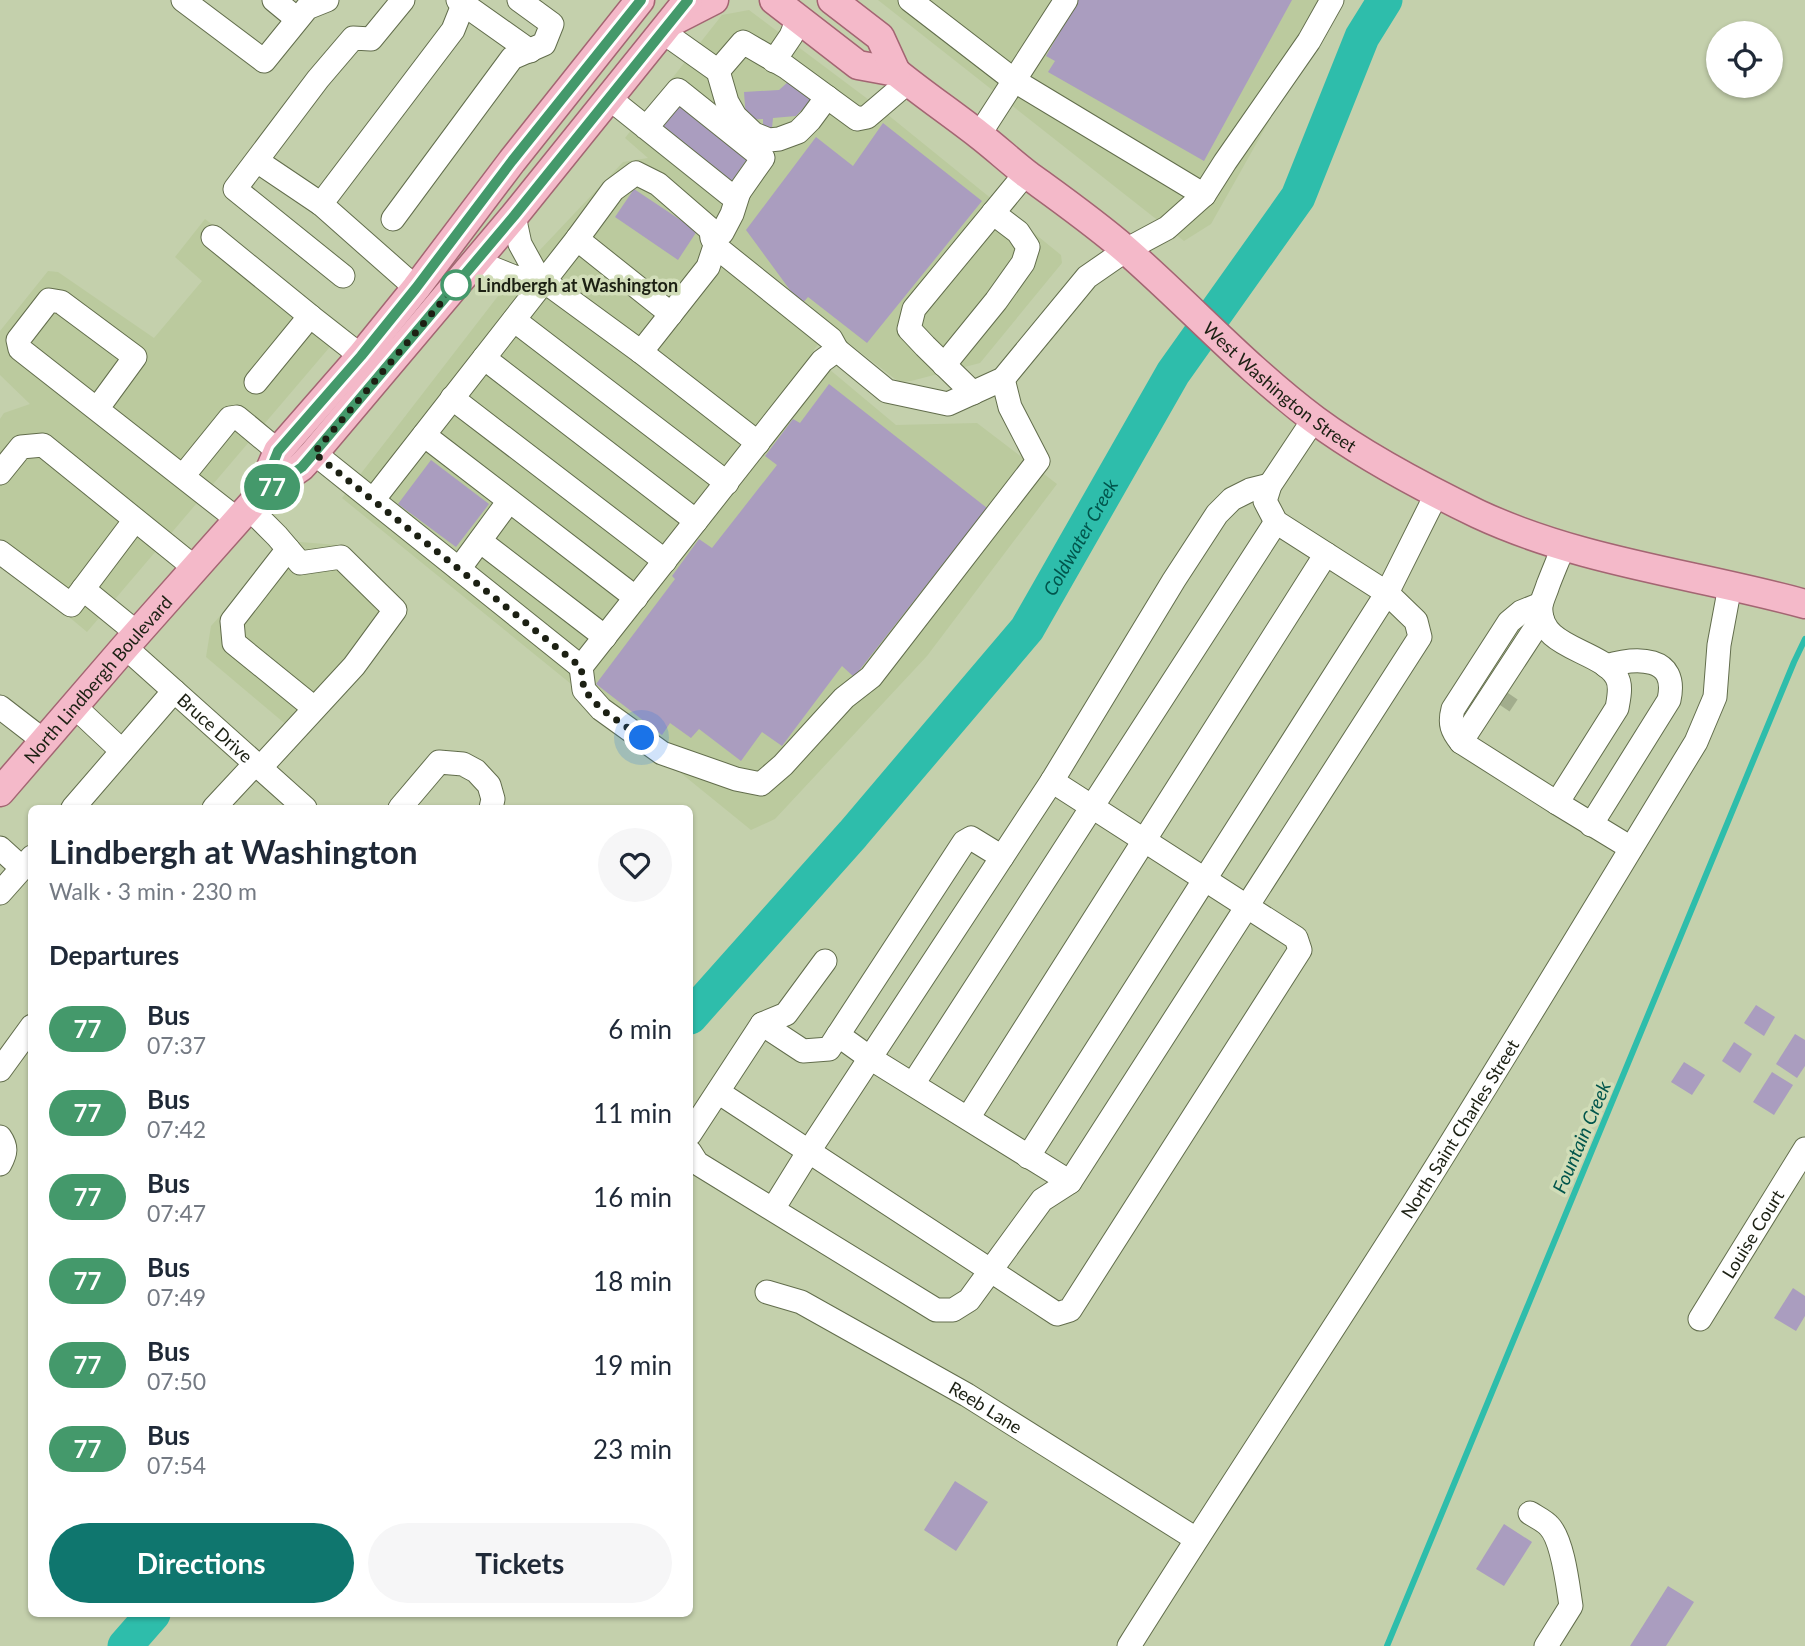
<!DOCTYPE html>
<meta charset="utf-8">
<style>
:root{--surface:#fff;--page:#f6f6f7;--text:#1f2937;--muted:#747a83;--accent:#0f766e}
body{margin:0;font-family:Lato,sans-serif;background:var(--page);color:var(--text);height:100vh;display:flex;flex-direction:column;font-size:26px;white-space:nowrap}
*{box-sizing:border-box;margin:0}
p{font-size:23px;color:var(--muted)}
.icon{flex:none;width:38px;height:38px;fill:none;stroke:currentColor;stroke-width:2;stroke-linecap:round;stroke-linejoin:round}
.map{position:relative;flex:1;overflow:hidden}
.side{position:absolute;left:28px;top:805px;width:665px;height:812px;display:flex;flex-direction:column;background:var(--surface);border-radius:10px;box-shadow:0 2px 5px #0004}
.side>*{flex:none}
.badge{padding:0 14px;border-radius:23px;font-size:24px;line-height:46px}
.buttons{position:absolute;left:1706px;top:21px;display:grid;gap:14px}
.buttons a{display:grid;place-items:center;width:77px;height:77px;border-radius:50%;background:var(--surface);box-shadow:0 2px 5px #0004;font-size:35px}
.you{position:absolute;width:35px;height:35px;margin:-18px;border:5px solid #fff;border-radius:50%;background:#1a73e8;box-shadow:0 0 0 10px #1a73e833}
.map>.badge{position:absolute;translate:-50% -50%;box-shadow:0 0 0 4px #fff}
h2{padding:0 21px;font-size:26px;line-height:63px}
.round{display:grid;place-items:center;flex:none;width:74px;height:74px;border-radius:37px;background:var(--page)}
.head{display:flex;align-items:center;justify-content:space-between;height:119px;padding:0 21px}
h1{font-size:33px;font-weight:700;line-height:52px}
.button{display:flex;gap:14px;margin-top:auto;padding:14px 21px}
.button a{flex:1;height:80px;border-radius:42px;background:var(--accent);color:#fff;font-size:28px;font-weight:700;line-height:80px;text-align:center}
.button a+a{background:var(--page);color:var(--text)}
ul{padding:0;list-style:none}
li{display:flex;align-items:center;gap:21px;height:84px;padding:0 21px}
li div{flex:1}
li b{display:block;font-size:26px}
li em{font-style:normal}
li .badge{min-width:77px;font-weight:700;text-align:center}
.map>svg:first-child{display:block}
</style>
<div class="map">
<svg width="1805" height="1646" viewBox="0 0 1805 1646">
<rect width="100%" height="100%" fill="#c4d0ac"/>
<g fill="#bbca9e">
<path d="M878 0H1335L1317 36 1211 224 1184 241Z"/>
<path d="M749 10 877 106 1061 255 1062 263 980 363 911 381 899 382 806 310 822 339 811 354 896 425 977 423 1057 484 927 656 775 819 751 830 342 498 505 287 623 162 648 158 625 138 722 15Z"/>
<path d="M205 219 346 328 87 632 0 559V419L4 413 30 404 0 375V331L48 271 58 272 154 338 202 281 175 257Z"/>
<path d="M287 541 338 545 398 595 400 622 302 738 206 657 211 626Z"/>
</g>
<g fill="none" stroke-linecap="round" stroke-linejoin="round">
<path stroke="#2ebdab" stroke-width="6" d="M1387 1646 1794 662 1805 639"/>
<g stroke="#2ebdab" stroke-width="35">
<path id="s1" d="M690 1017 853 834 1027 629 1173 373 1298 197 1362 37 1385 0"/>
<path d="M125 1646 153 1614"/>
</g>
</g>
<g fill="#aa9dbf">
<path d="M1078 0H1292L1204 161 1048 72 1055 61 1046 56Z"/>
<path d="M789 81 812 99 796 116 773 118 772 128H763V119L746 120 744 92 779 90Z"/>
<path d="M676 104 750 155 729 185 656 134Z"/>
<path d="M883 123 982 201 867 343 808 297 801 305 746 230 816 137 853 166Z"/>
<path d="M634 189 697 231 678 260 615 217Z"/>
<path d="M829 384 987 508 854 677 842 666 782 746 762 732 741 761 699 729 691 738 670 723 662 735 596 684 675 579 672 576 699 539 712 548 777 465 765 456 793 419 800 423Z"/>
<path d="M431 460 489 504 456 547 398 504Z"/>
<path d="M1756 1005 1775 1017 1764 1036 1744 1023Z"/>
<path d="M1795 1034 1805 1040V1066L1797 1078 1776 1064Z"/>
<path d="M1734 1042 1752 1054 1740 1073 1722 1061Z"/>
<path d="M1684 1062 1705 1075 1692 1095 1671 1082Z"/>
<path d="M1772 1072 1793 1085 1774 1115 1753 1102Z"/>
<path d="M1793 1288 1805 1296V1316L1796 1331 1774 1318Z"/>
<path d="M955 1481 988 1502 956 1551 924 1530Z"/>
<path d="M1504 1524 1532 1542 1504 1586 1476 1569Z"/>
<path d="M1668 1586 1694 1602 1666 1646H1630Z"/>
</g>
<g fill="none" stroke-linecap="round" stroke-linejoin="round">
<path stroke="#a2ad8d" stroke-width="23" stroke-dasharray="23 11" stroke-linecap="butt" d="M1500 705 1508 693"/>
<g stroke="#626d4c" stroke-width="25">
<g id="minor">
<path d="M183 0 264 61 307 8 327 0"/>
<path d="M274 0 297 19"/>
<path d="M458 0 530 51"/>
<path d="M663 32 718 71 727 102 735 116 754 134 769 140 779 139 798 132 810 120 827 97"/>
<path d="M774 61 791 36 798 19"/>
<path d="M718 71 743 42 786 67 857 119 867 117 908 82"/>
<path d="M609 98 729 194 739 192 763 158 678 90 646 128"/>
<path d="M979 135 1066 0"/>
<path d="M257 161 321 204 416 288"/>
<path d="M1204 195 1225 162 1309 41 1332 0"/>
<path d="M321 204 453 30 465 0"/>
<path d="M393 219 512 58 544 44 552 24 519 0"/>
<path d="M213 237 310 316 256 382"/>
<path d="M712 238 722 233 732 214 739 192"/>
<path d="M577 239 671 314"/>
<path d="M473 266 492 268 512 276 542 284 520 244 514 216"/>
<path d="M343 276 235 189 318 79 353 38 371 39 403 0"/>
<path d="M544 281 641 352 758 443"/>
<path d="M310 316 361 356"/>
<path d="M514 320 727 483"/>
<path d="M641 352 708 267 715 246"/>
<path d="M484 358 696 521"/>
<path d="M944 365 996 301 1023 263 1028 247 1018 232 993 213"/>
<path d="M973 393 925 346 909 329 914 309 1026 173"/>
<path d="M452 398 665 561"/>
<path d="M97 409 135 357 61 302 49 300 18 340 20 349 238 520"/>
<path d="M1314 419 1270 485 1265 501 1276 522 1387 593 1437 493"/>
<path d="M424 435 636 598"/>
<path d="M314 453 581 667 822 361 837 350 887 391 948 404 1003 379 1087 277 1126 250 1167 228 1204 195 1015 81 910 0"/>
<path d="M0 473 21 447 43 445 195 568"/>
<path d="M183 476 230 418 237 417 278 451"/>
<path d="M373 500 577 239 613 190 636 173 658 184 710 229 715 246 831 339 837 350"/>
<path d="M249 508 277 536 300 563 341 557 395 610 354 666 260 768"/>
<path d="M480 541 605 637"/>
<path d="M1564 545C1559 558 1553 572 1548 585 1546 592 1542 599 1541 606 1537 648 1599 649 1616 676 1622 685 1619 697 1617 708L1557 803 1631 848"/>
<path d="M288 549 232 621 234 643 314 708"/>
<path d="M0 552 71 605 135 520"/>
<path d="M459 569 509 501"/>
<path d="M83 589 137 633"/>
<path d="M1541 604 1521 612 1509 622 1453 709C1449 724 1452 731 1461 742L1557 803"/>
<path id="s2" d="M125 647 305 808"/>
<path d="M581 667 584 690 601 709 662 753 736 779 761 784 783 765 844 698 871 677 1038 461 1010 407 1003 379"/>
<path d="M74 706 122 751"/>
<path d="M0 707 44 741"/>
<path d="M1461 742 1542 618"/>
<path d="M73 808 174 691"/>
<path d="M214 808 255 764"/>
<path d="M400 808 439 762 463 764 476 771 489 785 493 799 491 808"/>
<path d="M1591 825 1669 700C1679 655 1636 657 1606 666"/>
<path d="M0 848 22 868"/>
<path d="M1002 857 971 838 964 842 838 1035 870 1058 1070 1182"/>
<path d="M0 893 32 857"/>
<path d="M762 1024 803 1051 829 1049 838 1035"/>
<path d="M0 1070 32 1026"/>
<path d="M913 1084 1276 522"/>
<path d="M718 1092 1057 1314 1070 1310 1300 950 1296 938 1052 781"/>
<path d="M968 1118 1326 554"/>
<path d="M690 1134 762 1024 786 1014 825 961"/>
<path d="M0 1137C7 1147 6 1153 0 1164"/>
<path d="M690 1152 697 1163 936 1310H953L969 1300 1042 1200 1070 1182 1420 637 1416 621 1387 593 1028 1157"/>
<path d="M773 1209 809 1151 1052 781 1174 580 1217 514 1232 499 1250 490 1270 485"/>
<path id="s3" d="M767 1292 801 1302 967 1395 1196 1539"/>
<path id="s4" d="M1700 1319 1805 1149"/>
<path d="M1530 1513C1536 1517 1545 1521 1549 1526 1563 1540 1568 1587 1571 1606L1546 1646"/>
<path id="s5" d="M1129 1646C1222 1498 1319 1352 1413 1204 1509 1051 1602 896 1696 742L1715 697 1719 645 1730 586"/>
</g>
</g>
<g stroke="#a36572" stroke-width="31">
<g id="major">
<path id="s6" d="M774 0 858 65 896 72C923 94 951 113 978 134 995 147 1011 162 1028 175 1061 199 1095 223 1126 250 1190 306 1247 369 1315 420 1365 457 1422 487 1478 514 1581 562 1696 574 1805 604"/>
<path d="M832 0 880 37 896 72"/>
<path d="M675 20 714 0"/>
<path d="M259 496 278 451 361 356 416 288 512 161 640 0"/>
<path id="s7" d="M0 792 125 647 259 496 301 467 314 453 514 216 688 0"/>
</g>
</g>
<use href="#minor" stroke="#fff" stroke-width="23"/>
<use href="#major" stroke="#f4b9c9" stroke-width="28"/>
</g>
<g fill="none" stroke-linecap="round" stroke-linejoin="round">
<g stroke="#fff" stroke-width="16">
<path id="line" d="M641 0 512 161 416 288 361 356 278 451 260 496 302 467 314 453 514 216 688 0"/>
</g>
<use href="#line" stroke="#44996b" stroke-width="10"/>
<path stroke="#1c2013" stroke-width="7" stroke-dasharray="0 12.6" d="M456 285 314 453 581 667 584 690 601 709 642 738"/>
</g>
<circle fill="#fff" stroke="#44996b" stroke-width="3.5" cx="456" cy="285" r="14"/>
<g text-anchor="middle" dominant-baseline="central" stroke-width="7" stroke-linejoin="round" paint-order="stroke">
<g font-size="18" font-weight="bold" fill="#1c2013" stroke="#d1ddb8" text-anchor="start">
<text x="477" y="285">Lindbergh at Washington</text>
</g>
<g font-size="18" fill="#1c2013" stroke="#d1ddb8">
<text stroke="none"><textPath href="#s6" startOffset="642">West Washington Street</textPath></text>
<text stroke="none"><textPath href="#s7" startOffset="149">North Lindbergh Boulevard</textPath></text>
<text stroke="none"><textPath href="#s2" startOffset="121">Bruce Drive</textPath></text>
<text stroke="none"><textPath href="#s5" startOffset="614">North Saint Charles Street</textPath></text>
<text stroke="none"><textPath href="#s4" startOffset="100">Louise Court</textPath></text>
<text stroke="none"><textPath href="#s3" startOffset="248">Reeb Lane</textPath></text>
</g>
<g font-size="19" font-style="italic" fill="#01554c" stroke="#d1ddb8">
<text stroke="none"><textPath href="#s1" startOffset="620">Coldwater Creek</textPath></text>
<text transform="translate(1581 1137) rotate(-67)">Fountain Creek</text>
</g>
</g>
</svg>
<div class="buttons">
<a><svg class="icon" aria-label="locate" viewBox="0 0 24 24"><circle cx="12" cy="12" r="6"/><path d="M12 2v4M12 18v4M2 12h4M18 12h4"/></svg></a>
</div>
<div class="you" style="left:642px;top:738px"></div>
<b class="badge" style="left:272px;top:487px;background:#44996b;color:#fff">77</b>
<section class="side">
<div class="head"><div><h1>Lindbergh at Washington</h1><p>Walk · 3 min · 230 m</p></div><a class="round"><svg class="icon" aria-label="heart" viewBox="0 0 24 24"><path d="M12 20l-8-8c-3-5 5-10 8-4 3-6 11-1 8 4z"/></svg></a></div>
<h2>Departures</h2>
<ul>
<li><span class="badge" style="background:#44996b;color:#fff">77</span><div><b>Bus</b><p>07:37</p></div><em>6 min</em></li>
<li><span class="badge" style="background:#44996b;color:#fff">77</span><div><b>Bus</b><p>07:42</p></div><em>11 min</em></li>
<li><span class="badge" style="background:#44996b;color:#fff">77</span><div><b>Bus</b><p>07:47</p></div><em>16 min</em></li>
<li><span class="badge" style="background:#44996b;color:#fff">77</span><div><b>Bus</b><p>07:49</p></div><em>18 min</em></li>
<li><span class="badge" style="background:#44996b;color:#fff">77</span><div><b>Bus</b><p>07:50</p></div><em>19 min</em></li>
<li><span class="badge" style="background:#44996b;color:#fff">77</span><div><b>Bus</b><p>07:54</p></div><em>23 min</em></li>
</ul>
<div class="button"><a>Directions</a><a>Tickets</a></div>
</section>
</div>
